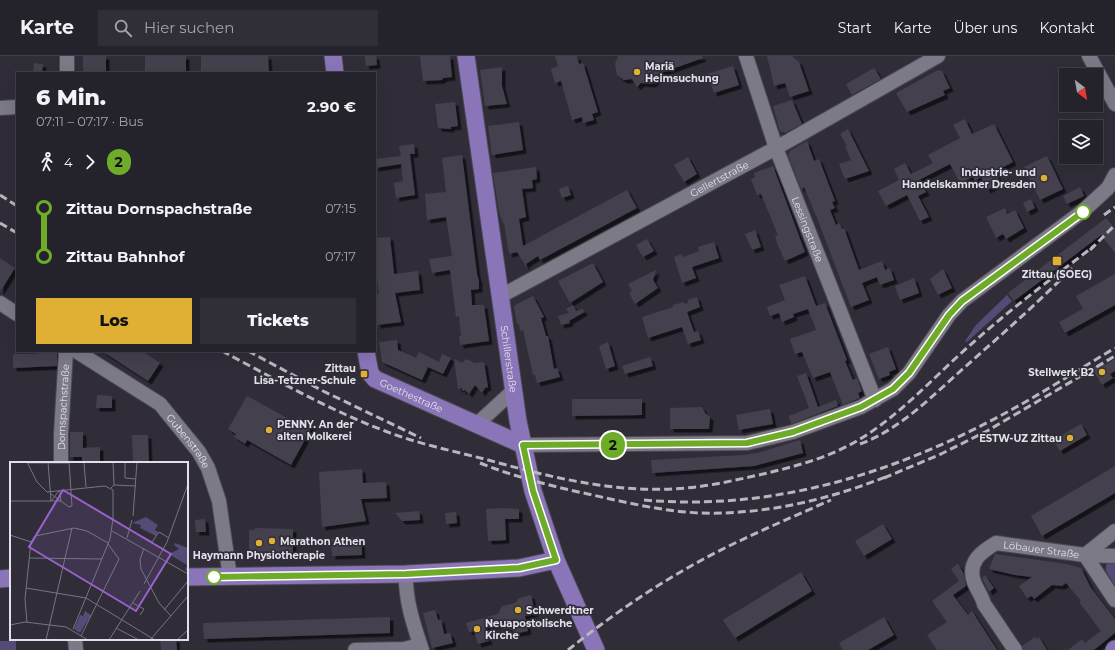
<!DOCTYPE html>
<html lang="de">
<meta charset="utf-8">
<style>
:root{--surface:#24222b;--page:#302f37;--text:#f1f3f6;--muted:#a3a4a9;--line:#413f47;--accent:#e0b034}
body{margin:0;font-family:Montserrat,sans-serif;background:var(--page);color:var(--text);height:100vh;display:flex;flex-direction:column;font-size:15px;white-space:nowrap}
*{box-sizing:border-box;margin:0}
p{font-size:13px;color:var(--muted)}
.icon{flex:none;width:22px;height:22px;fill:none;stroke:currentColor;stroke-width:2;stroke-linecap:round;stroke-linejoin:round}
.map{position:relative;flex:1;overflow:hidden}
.side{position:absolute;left:16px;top:16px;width:360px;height:280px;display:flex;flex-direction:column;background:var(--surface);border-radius:0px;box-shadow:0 4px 16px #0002,0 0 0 1px var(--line)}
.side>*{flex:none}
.badge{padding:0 8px;border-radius:13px;font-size:14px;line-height:26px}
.needle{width:26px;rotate:149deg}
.buttons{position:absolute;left:1059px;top:12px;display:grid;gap:8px}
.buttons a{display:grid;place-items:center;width:44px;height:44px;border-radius:0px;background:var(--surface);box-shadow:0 4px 16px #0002,0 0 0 1px var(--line);font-size:20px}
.map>.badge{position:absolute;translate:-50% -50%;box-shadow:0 0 0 2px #fff}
.legs{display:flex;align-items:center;gap:6px;height:44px;padding:0 20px;font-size:13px}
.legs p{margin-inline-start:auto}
.overview{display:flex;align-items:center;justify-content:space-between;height:68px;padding:0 20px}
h1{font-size:22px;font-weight:800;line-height:30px}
.action{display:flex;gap:8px;margin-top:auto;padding:8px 20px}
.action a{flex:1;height:46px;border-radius:0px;background:var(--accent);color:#111;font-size:16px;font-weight:800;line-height:46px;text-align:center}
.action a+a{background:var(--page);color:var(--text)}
ul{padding:0 20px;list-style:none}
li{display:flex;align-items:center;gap:14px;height:48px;font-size:15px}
li i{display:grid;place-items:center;width:6px;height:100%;margin:0 5px;background:currentColor}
li i::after{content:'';width:10px;height:10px;margin:-5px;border:3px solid;border-radius:50%;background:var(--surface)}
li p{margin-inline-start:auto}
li:first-child i{background:linear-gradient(#0000 50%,currentColor 0)}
li:last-child i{background:linear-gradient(currentColor 50%,#0000 0)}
header{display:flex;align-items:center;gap:24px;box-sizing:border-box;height:56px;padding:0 20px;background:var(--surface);border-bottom:1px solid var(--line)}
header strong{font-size:19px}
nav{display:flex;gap:22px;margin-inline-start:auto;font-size:14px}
.search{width:280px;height:36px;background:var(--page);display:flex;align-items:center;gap:10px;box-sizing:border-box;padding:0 14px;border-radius:0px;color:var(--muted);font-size:15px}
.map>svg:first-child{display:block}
</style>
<header>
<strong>Karte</strong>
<div class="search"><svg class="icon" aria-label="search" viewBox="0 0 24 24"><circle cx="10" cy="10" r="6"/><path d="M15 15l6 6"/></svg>Hier suchen</div>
<nav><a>Start</a><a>Karte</a><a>Über uns</a><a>Kontakt</a></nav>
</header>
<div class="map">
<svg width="1115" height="594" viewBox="0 0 1115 594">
<defs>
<filter id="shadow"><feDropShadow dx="3.5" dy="3.5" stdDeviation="0" flood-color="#0009"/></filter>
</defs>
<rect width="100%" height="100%" fill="#302d39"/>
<g fill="#564a76">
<path d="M1007 239 1012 245 967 286 965 285 976 269Z"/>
<path d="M1108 507H1115V530L1106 515V509Z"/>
<rect x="0" y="585" width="16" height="9"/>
</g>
<g fill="#44414d" filter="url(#shadow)">
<rect x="83" y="0" width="23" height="17"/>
<rect x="145" y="0" width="41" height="17"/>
<path d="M201 0H268L269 17H201Z"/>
<path d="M365 0H376L377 9 366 10Z"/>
<path d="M420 0H450L452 21 443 22 442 24 423 25Z"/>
<path d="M555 0H577L579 8 583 7 598 56 592 58 594 64 583 67 582 61 572 64 561 25 555 27 552 17 551 13 558 10Z"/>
<path d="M618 0H702L703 2 658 18 657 24 652 28 641 27 637 31 632 23 624 24 617 19 615 8Z"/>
<path d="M767 0H792L799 6 809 35 790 41 785 27 774 30Z"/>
<path d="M34 7 43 8 42 17H33Z"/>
<path d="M733 10 739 29 714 37 707 18Z"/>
<path d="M502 11V30L507 48 485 50 480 14Z"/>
<path d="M874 12 881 23 852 39 846 28Z"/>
<path d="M938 14 942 15 950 32 943 35 945 39 907 56 896 37Z"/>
<path d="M792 44 802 68 785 77 780 75 773 50Z"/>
<path d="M455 46 458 70 451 71V73L438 72 435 48Z"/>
<path d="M965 63 972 78 994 68 1013 106 995 115 1001 127 987 134 981 121 975 125 973 121 960 127 950 108 919 124 926 136 918 140 929 161 920 165 907 139 886 150 878 135 899 124 894 113 905 107 911 118 933 107 928 99 960 82 953 69Z"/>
<path d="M519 66 523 94 492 99 488 70Z"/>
<path d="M848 73 869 115 845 123 839 108 851 104 845 91 847 90 840 78Z"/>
<path d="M807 85 814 105 819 103 835 145 832 146 835 152 830 154 836 169 839 167 842 173 844 172 859 214 882 205 885 214 890 212 894 224 880 229 877 221 862 227 869 244 851 251 817 162 804 131 801 133 788 99 790 95Z"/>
<path d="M414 88 415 98H410L415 139 396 142 394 127 403 125 401 108 375 112V103L401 100 399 90Z"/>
<path d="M462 99 477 218 479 225V233L471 234 472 249H484L489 285 460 289 459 280H461L459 260 456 261 450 214 432 217 429 203 452 200 446 161 427 164 425 138 446 136 442 102Z"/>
<path d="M1047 100 1063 133 1040 144 1024 111Z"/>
<path d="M688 101 697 118 684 126 674 109Z"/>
<path d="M773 110 805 196 785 205 777 187 775 180 778 179 761 138 757 139 751 123 755 121 754 117Z"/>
<path d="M536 111 537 123 532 124 533 132 522 133 526 161 519 163 523 190 627 134 637 152 540 204 538 200 526 208 527 212 517 196 509 198 504 167H503L499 156 493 117Z"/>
<path d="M568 130 571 139 562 142 559 133Z"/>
<path d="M1080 131 1084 140 1067 148 1063 140Z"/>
<path d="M1031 143 1035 152 1027 156 1023 147Z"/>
<path d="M1005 152 1007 158 1015 154 1024 172 1006 183 1003 178 996 182 986 161Z"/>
<path d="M1106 162 1115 172V197L1101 179 1014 245 1008 237Z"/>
<path d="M755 174 761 191 752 194 745 178Z"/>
<path d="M390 181 394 218 418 215 420 234 395 237 401 266 377 269 375 238H379L377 220 375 221V182Z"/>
<path d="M647 183 654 195 643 201 636 189Z"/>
<path d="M714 186 719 202 692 211 696 222 682 227 674 201 682 198 683 201 699 195 698 191Z"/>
<path d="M0 202 15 212 0 236Z"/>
<path d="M593 207 603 226 570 247 558 225Z"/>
<path d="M943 213 952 232 938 239 930 223Z"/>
<path d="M656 214 653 224 658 232 635 248 629 237 632 235 628 228Z"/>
<path d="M1115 218V249L1065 277 1059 266 1083 253 1076 240Z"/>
<path d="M805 220 816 250 825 247 847 304 845 305 853 324 857 322 862 335 858 337 860 342 843 349 830 316 813 322 802 296 795 298 790 283 816 274 808 253 793 258 794 261 782 266 779 257 770 260 767 251 785 244 779 229Z"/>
<path d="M914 222 919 237 900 244 895 230Z"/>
<path d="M533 240 544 261 541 262 546 280H548L554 313 557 312 560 321 537 327 535 319H533L523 274 520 275 519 268H517L514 251 515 249Z"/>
<path d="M697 241 700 251 687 256 694 276 698 275 701 284 688 288 682 271 648 282 642 261 673 251V249L684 246 685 248 688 247V244Z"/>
<path d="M573 249 576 255 583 253 584 256 569 265 570 267 561 269 558 260 569 257 566 253Z"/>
<path d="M397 284 398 294 416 302 419 296 439 306 442 298 451 302 443 318 428 311 422 324 382 306 379 286Z"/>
<path d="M608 286 615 310 606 313 599 290Z"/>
<path d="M888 291 896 313 889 316 890 319 879 323 869 298Z"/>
<path d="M37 295H57V310L13 312V298H37Z"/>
<path d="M102 295H142L160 307 148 325Z"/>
<path d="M650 301 653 310 625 318 622 310Z"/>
<path d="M454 303 462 307 466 303 475 307 484 306 488 331 485 332 482 337 475 329 469 338 465 334 462 335V332L458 333Z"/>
<path d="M1115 303V315L1110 318 1113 322 1102 329 1092 312 1103 306 1105 309Z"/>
<path d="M806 317 818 351 836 344 838 350 791 368 789 360 809 352 797 320Z"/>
<path d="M97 339 112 340V352H96Z"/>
<path d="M247 340 296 367 299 361 313 369 291 409 247 384 245 388 234 381 236 378 228 373Z"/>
<path d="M572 343H642V359L572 360Z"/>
<path d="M702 351 705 357 710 361 709 373H670V352Z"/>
<path d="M770 353 773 368 739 374 736 359Z"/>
<path d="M1081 368 1087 379 1060 395 1053 384Z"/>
<path d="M70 376H83V392L100 391V407H82V401H70Z"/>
<path d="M132 379H148L149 407H133Z"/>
<path d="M800 384 803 397 754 410 652 417 651 404 743 399 757 397Z"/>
<path d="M1115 410V437L1042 480 1031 460Z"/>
<path d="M362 413 363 427 386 426 387 442 361 443 366 465 322 471 319 416Z"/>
<path d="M504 452 519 453V463H505L506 484 488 485 486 453Z"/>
<path d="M419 455 420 464 402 465 395 457Z"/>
<path d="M456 456 457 467 446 468 445 457Z"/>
<path d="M205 463 206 476H196L195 464Z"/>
<path d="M883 468 892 483 864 500 855 485Z"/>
<path d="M255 472 293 473V497L271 499 249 498V474H254Z"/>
<path d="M361 481 362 499 332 500 331 483Z"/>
<path d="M995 498 1067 508 1081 512 1091 532 1115 563V577L1094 594H1068L1082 583 1085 587 1101 575 1079 546 1081 545 1066 527 1062 530 1052 529 1034 543 1032 540 1027 542 1019 530 1032 521 1015 519 989 513Z"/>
<path d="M958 508 964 518 966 530 953 539 968 559 972 555 997 594H937L927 579 947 566 932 545 959 525 951 513Z"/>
<path d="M801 516 812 535 735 582 723 564Z"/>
<path d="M985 519 994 532 989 536 982 522Z"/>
<path d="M531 539 535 557 525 560 528 575 514 578 513 575 507 571 506 566 485 572 489 585 478 588 474 575 469 576 466 567 498 558 502 550 515 547 519 542Z"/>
<path d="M435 554 438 564 441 563 444 578 450 577 453 587 432 592 423 557Z"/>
<path d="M390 561V577L204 583 203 567Z"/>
<path d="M884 561 894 579 868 594H843L839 587Z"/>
<path d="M1035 581 1036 583 1039 581 1047 594H1023L1022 590Z"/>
<path d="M160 583H176L177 594H161Z"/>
</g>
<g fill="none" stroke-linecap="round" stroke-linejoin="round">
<g stroke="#4d4a54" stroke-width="16">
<g id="minor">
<path id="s1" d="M746 0 776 92 875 344"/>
<path d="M1089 0 1115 48"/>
<path d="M67 17V0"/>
<path d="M0 52 17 51"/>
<path id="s2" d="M499 241 776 92 938 0"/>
<path d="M0 247 17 258"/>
<path id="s3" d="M76 295 160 348 199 396 208 412 219 445 230 521"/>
<path d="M476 369 512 336"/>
<path d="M523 389 747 387 793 376 861 351 893 333 909 317 949 259 962 245 1083 155 1108 132 1115 119"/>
<path id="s4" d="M61 407V378L66 295"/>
<path d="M1115 475 1085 499 1115 544"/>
<path d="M406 518C405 544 414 570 422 594"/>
<path d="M75 583 76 594"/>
<path d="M355 594 404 593 420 589"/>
<path id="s5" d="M1015 594 984 548C982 540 977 534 974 526 967 506 981 496 996 487L1085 499 1115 500"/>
</g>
</g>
<g stroke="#4d4a54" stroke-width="19">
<g id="major">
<path d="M333 0 335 17"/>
<path id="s6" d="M466 0 518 365 533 435 556 504 596 594"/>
<path id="s7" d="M366 295 370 317 375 323 523 389"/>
<path d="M187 521 406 518 519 512 556 504"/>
<path d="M0 523 11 522"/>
<path d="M1114 594 1115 593"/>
</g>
</g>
<use href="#minor" stroke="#7d7a88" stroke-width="14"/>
<use href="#major" stroke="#8a75b9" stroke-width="17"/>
<g stroke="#b8b6bf" stroke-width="3" stroke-dasharray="8 4" stroke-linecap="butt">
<path d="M0 139 17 150"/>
<path d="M1104 159 1115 151"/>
<path d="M0 167 17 177"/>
<path d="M1090 194 1115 169"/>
<path d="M222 295C275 323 329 354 385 375 418 388 454 395 488 404 553 422 618 438 686 432 711 430 735 424 759 419 793 411 829 402 860 383 900 359 933 322 968 291 1008 255 1051 223 1094 190"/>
<path d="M248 295 323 335 421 382"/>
<path d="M860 388C901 373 933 339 965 311 1001 279 1038 247 1072 212"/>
<path d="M480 407C515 421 551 430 588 438 624 446 661 455 699 457 764 459 828 444 888 420"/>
<path d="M884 422 941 398 987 375 1115 300"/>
<path d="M644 444C769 455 887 420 998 361 1038 340 1076 315 1115 292"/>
<path d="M568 594C618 554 673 517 731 489 764 473 797 459 831 444"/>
</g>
</g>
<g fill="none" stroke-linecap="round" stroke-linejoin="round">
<g stroke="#fff" stroke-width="9">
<path id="line-1" d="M214 521 406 518 519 512 556 504 533 435 523 389 747 387 793 376 861 351 893 333 909 317 949 259 962 245 1083 156"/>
</g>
<use href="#line-1" stroke="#6eab28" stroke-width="6"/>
</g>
<g fill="#e0b034" stroke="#302d39" stroke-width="1.5">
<circle cx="637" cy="16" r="4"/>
<circle cx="1044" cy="122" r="4"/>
<rect x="1052" y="200" width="10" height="10" rx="2"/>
<circle cx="1102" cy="316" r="4"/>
<rect x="360" y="314" width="8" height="8" rx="2"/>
<circle cx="269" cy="374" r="4"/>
<circle cx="1070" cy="382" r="4"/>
<circle cx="272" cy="485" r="4"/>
<circle cx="259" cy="487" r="4"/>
<circle cx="518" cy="554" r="4"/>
<circle cx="477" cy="573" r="4"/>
</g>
<g fill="#fff" stroke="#6eab28" stroke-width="2">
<circle cx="1083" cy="156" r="7"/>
<circle cx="214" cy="521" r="7"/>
</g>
<g text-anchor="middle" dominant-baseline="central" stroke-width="3.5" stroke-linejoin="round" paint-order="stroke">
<g font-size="10" font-weight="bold" fill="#e2e0e8" stroke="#302d39" text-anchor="start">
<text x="645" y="10">Mariä<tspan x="645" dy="12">Heimsuchung</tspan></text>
<text x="1036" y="116" text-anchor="end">Industrie- und<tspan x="1036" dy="12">Handelskammer Dresden</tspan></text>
<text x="1057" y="218" text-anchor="middle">Zittau (SOEG)</text>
<text x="356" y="312" text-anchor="end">Zittau<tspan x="356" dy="12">Lisa-Tetzner-Schule</tspan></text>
<text x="1094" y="316" text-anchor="end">Stellwerk B2</text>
<text x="277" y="368">PENNY. An der<tspan x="277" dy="12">alten Molkerei</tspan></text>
<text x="1062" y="382" text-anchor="end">ESTW-UZ Zittau</text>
<text x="280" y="485">Marathon Athen</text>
<text x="259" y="499" text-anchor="middle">Haymann Physiotherapie</text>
<text x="526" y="554">Schwerdtner</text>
<text x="485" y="567">Neuapostolische<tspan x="485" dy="12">Kirche</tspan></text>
</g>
<g font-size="10" fill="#e2e0e8" stroke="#302d39">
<text stroke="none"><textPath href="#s2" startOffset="250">Gellertstraße</textPath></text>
<text stroke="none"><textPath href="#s1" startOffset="184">Lessingstraße</textPath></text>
<text stroke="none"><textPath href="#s6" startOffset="306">Schillerstraße</textPath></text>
<text stroke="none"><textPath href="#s7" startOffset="70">Goethestraße</textPath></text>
<text stroke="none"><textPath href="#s4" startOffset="56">Dornspachstraße</textPath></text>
<text stroke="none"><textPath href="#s3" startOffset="146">Gubenstraße</textPath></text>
<text stroke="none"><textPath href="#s5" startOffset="175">Löbauer Straße</textPath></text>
</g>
</g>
<g transform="translate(10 406)">
<rect width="178" height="178" fill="#302d39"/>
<path d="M136 55 148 63 145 68 148 70 146 74 130 66 131 63 122 61ZM165 81 178 86V110L175 108 177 103 159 92 169 87 164 83ZM75 149 81 153 70 171 64 167 70 153 73 154Z" fill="#564a76"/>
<path fill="none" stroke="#77757f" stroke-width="1" d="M17 0 27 20 37 30 95 24 103 28V57L100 77 63 167M38 0 41 39M115 0V16L126 17M18 1H59M74 1 76 25M104 23 126 24M101 26 104 23 103 0M41 32 59 45 62 44 59 0M0 39H51L50 29M41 39 49 29M123 54 127 0M120 68 142 80 149 70 159 76M102 69 178 112M0 73 21 80M117 76 122 58M134 86 130 98 131 107 149 141 161 154M20 96 92 97M134 122 157 80 178 22M16 126 76 136 145 178M123 141 134 147 130 153M154 148 178 119M17 160 15 137 21 80 25 74 64 66 77 69 98 81M0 163 15 160 56 165 78 178M106 166 129 178M71 174 109 97 98 82M36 178 62 66M99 178 130 129M140 178 178 134M167 178 178 168"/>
<path fill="#9a62cb" fill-opacity="0.15" stroke="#9a62cb" stroke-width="2" d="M53 28 161 92 126 149 19 85Z"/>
<rect width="178" height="178" fill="none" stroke="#e2e0e8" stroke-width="2"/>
</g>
</svg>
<div class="buttons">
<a><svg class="needle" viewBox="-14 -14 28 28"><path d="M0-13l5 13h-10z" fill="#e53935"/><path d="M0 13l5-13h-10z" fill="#a3a4a9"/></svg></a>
<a><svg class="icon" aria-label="layers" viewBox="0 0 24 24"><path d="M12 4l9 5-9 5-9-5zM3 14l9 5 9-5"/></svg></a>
</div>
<b class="badge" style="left:613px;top:389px;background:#6eab28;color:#111">2</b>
<section class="side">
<div class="overview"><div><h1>6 Min.</h1><p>07:11 – 07:17 · Bus</p></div><b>2.90 €</b></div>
<div class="legs"><svg class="icon" aria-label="walk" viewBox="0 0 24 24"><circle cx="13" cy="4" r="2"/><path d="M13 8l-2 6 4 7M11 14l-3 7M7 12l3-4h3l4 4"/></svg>4<svg class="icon" aria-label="forward" viewBox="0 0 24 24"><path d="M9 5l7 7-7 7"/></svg><b class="badge" style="background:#6eab28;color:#111">2</b></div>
<ul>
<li><i style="color:#6eab28"></i><b>Zittau Dornspachstraße</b><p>07:15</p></li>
<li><i style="color:#6eab28"></i><b>Zittau Bahnhof</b><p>07:17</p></li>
</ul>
<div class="action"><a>Los</a><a>Tickets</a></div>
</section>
</div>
